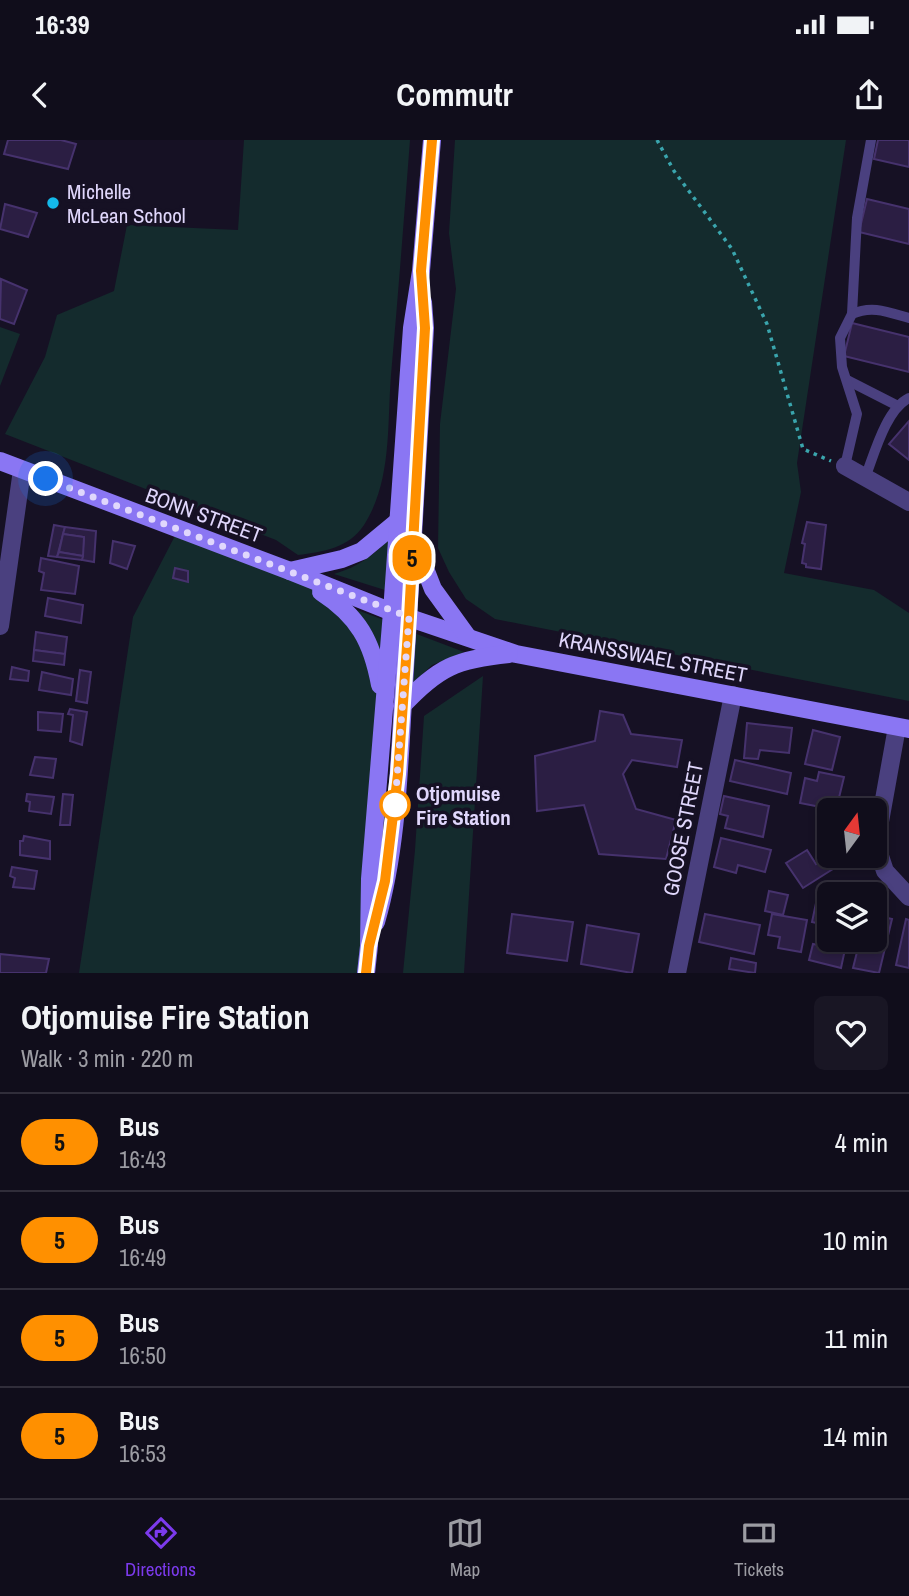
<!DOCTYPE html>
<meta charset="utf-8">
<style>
:root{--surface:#100d1b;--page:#191624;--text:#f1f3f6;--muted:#9c9ca3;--line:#302d3a;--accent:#7c3aed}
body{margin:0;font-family:"Archivo Narrow",sans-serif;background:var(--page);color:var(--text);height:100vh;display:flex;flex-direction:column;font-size:26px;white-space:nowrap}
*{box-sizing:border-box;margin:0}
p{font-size:23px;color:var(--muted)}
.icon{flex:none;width:38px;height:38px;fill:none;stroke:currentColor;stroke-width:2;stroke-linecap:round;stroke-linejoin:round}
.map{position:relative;height:833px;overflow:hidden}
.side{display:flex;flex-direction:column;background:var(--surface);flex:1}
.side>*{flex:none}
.badge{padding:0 14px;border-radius:23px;font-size:24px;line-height:46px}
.needle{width:46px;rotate:15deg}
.controls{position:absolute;left:817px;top:658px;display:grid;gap:14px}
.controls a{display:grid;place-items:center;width:70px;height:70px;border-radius:10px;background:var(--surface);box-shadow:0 4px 10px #0003,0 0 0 2px var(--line);font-size:35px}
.you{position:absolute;width:35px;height:35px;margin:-18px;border:5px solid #fff;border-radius:50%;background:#1a73e8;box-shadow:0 0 0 10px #1a73e833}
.map>.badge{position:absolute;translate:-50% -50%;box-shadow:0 0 0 4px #fff}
.round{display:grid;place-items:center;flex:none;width:74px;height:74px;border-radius:10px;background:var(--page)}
.head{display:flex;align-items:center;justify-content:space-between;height:119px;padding:0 21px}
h1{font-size:33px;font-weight:700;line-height:52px}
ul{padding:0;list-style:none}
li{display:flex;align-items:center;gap:21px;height:98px;padding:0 21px;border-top:2px solid var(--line)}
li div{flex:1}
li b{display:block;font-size:26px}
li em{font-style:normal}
li .badge{min-width:77px;font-weight:700;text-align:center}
.status{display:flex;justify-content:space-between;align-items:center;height:49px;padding:0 35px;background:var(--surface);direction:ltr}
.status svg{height:19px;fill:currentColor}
header{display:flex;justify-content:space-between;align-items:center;height:91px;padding:0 21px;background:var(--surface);font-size:32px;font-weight:700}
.tabs{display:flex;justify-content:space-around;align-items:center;height:98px;border-top:2px solid var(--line);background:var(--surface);font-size:19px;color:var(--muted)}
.tabs a{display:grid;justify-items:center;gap:4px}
.tabs .selected{color:var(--accent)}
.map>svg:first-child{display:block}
</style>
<div class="status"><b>16:39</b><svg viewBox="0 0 49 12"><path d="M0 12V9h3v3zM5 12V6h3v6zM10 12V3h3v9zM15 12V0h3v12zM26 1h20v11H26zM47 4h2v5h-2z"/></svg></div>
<header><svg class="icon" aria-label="back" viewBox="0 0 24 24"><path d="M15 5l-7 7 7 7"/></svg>Commutr<svg class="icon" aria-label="share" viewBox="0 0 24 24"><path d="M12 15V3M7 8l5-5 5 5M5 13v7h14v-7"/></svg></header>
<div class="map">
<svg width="909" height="833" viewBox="0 0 909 833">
<rect width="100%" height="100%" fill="#161124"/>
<g fill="#142b2d">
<path d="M244 0H410C404 78 398 157 391 235 387 286 392 341 364 385 349 408 323 412 298 415L276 400 5 294 45 217 57 175 114 151 127 85 238 90Z"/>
<path d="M455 0H846L797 323 801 352 784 433 874 450 909 473V561L495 479 466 459 449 432 438 408 440 284 456 149 449 93Z"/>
<path d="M0 187 20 194 0 246Z"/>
<path d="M178 390 290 431 342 466 378 536 366 833H79L133 477Z"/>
<path d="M392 395 388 451 334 434C358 427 377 414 392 395Z"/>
<path d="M357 470 387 481 383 517 372 492Z"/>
<path d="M414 493 464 512 432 525 413 543Z"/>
<path d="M483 536 464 833H403L415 710 424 576Z"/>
</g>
<g fill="#2b1e43" stroke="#46326d" stroke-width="2">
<path d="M8 0H61L76 4 68 29 4 14Z"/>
<path d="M878 0H909V27L874 19Z"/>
<path d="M867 59 909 69V104L859 92Z"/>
<path d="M5 64 37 73 28 97 0 89Z"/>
<path d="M1 139 27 150 14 184 0 179Z"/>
<path d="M852 183 909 197V232L844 216Z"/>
<path d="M909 281V320L889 304Z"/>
<path d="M807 382 826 385 821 429 806 427V424L802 423 805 404 802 403Z"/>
<path d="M54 385 65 387 57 417 48 416Z"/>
<path d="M65 387 96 391 94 422 82 420 84 397 63 394Z"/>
<path d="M63 394 84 397 83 416 59 412Z"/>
<path d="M113 401 135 406 127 429 110 423Z"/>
<path d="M59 412 83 416 82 420 57 417Z"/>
<path d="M41 418 79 426 75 454 41 450 44 433 39 431Z"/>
<path d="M175 428 188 431V442L173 438Z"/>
<path d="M48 458 83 465 81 483 45 476Z"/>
<path d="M36 492 67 497 65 514 34 510Z"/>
<path d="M34 510 65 514 64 525 33 521Z"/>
<path d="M12 527 29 531 28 541 10 539Z"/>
<path d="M80 530 91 532 87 563 76 561Z"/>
<path d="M42 532 73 539 71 555 39 550Z"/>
<path d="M70 569 87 572 82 605 70 601 73 575 68 574Z"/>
<path d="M600 571 623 575 631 594 682 600 677 627 632 620 623 634 636 669 676 680 666 719 599 714 584 665 537 671 535 616 595 601Z"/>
<path d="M38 572 63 574 61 592 38 590Z"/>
<path d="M747 583 792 588 789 613 760 610 758 619 744 618Z"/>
<path d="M813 590 840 597 832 630 805 624Z"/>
<path d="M35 617 56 619 53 638 30 635Z"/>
<path d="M735 620 791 633 787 654 730 641Z"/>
<path d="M819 632 844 637 836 670 800 663 805 638 817 641Z"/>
<path d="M27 654 54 657 51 674 29 671 30 662 26 661Z"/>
<path d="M63 654 73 655 70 685H60Z"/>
<path d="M724 656 769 666 763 697 725 688 728 676 720 674Z"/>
<path d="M24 696 50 701V719L20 715V701H23Z"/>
<path d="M721 698 771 710 765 732 738 725 736 733 714 727Z"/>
<path d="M807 710 816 724 830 715 840 716 844 722 803 748 786 723Z"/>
<path d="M12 727 37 731 34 749 13 747 15 738 10 736Z"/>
<path d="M769 751 788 755 783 775 765 771Z"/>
<path d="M816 763 830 765 829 786 812 782Z"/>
<path d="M512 774 573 782 567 821 507 813Z"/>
<path d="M705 774 760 785 754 814 699 802Z"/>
<path d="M772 774 807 780 801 812 778 808 780 797 768 795Z"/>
<path d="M875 775 892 779 879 833 853 828 860 800H875Z"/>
<path d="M906 779 909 780V828L896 825Z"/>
<path d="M587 785 639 794 632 833 581 824Z"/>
<path d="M830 795V800H847L841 828 809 820 813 804 827 807Z"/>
<path d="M0 814 49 819 46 833H0Z"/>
<path d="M731 818 756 823 755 833 729 829Z"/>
</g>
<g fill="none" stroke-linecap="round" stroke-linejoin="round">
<path stroke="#3aa5ad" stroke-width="3.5" stroke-dasharray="3.5 5" stroke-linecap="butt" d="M657 0 674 31 732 109 767 184 803 309 831 321"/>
<g stroke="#4a407f" stroke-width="10">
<path d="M852 174 857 78 871 0"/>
<path d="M847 240 898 266"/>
<path d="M845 326 857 274 842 227 840 198 852 174C872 165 888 172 909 178"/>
<path d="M865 338C874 315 886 269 909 258"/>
</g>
<g stroke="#4a407f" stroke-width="18">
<path d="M845 326 909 362"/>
<path d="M0 486 22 330"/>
<path d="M897 587 876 704 885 731 909 757"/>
<path d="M677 833 733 555"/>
</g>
<g stroke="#8a76f3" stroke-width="18">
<path d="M0 321 290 431 392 472 516 514 909 589"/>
<path d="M417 408 433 449 467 496"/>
<path d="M290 431 342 419 362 411 397 382"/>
<path d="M321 452C358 476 372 501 380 545"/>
<path d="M402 566C438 527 457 519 509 514"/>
<path d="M376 782C398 706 399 623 404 545 411 426 419 307 425 188L423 162"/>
<path d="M366 833 369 806 370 739 392 472 412 188 421 131 432 0"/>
</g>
</g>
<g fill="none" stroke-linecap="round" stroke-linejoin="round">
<g stroke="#fff" stroke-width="16">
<path id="line" d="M366 833 369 806 385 741 398 634 409 477 425 188 421 131 432 0"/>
</g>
<use href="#line" stroke="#ff9000" stroke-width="10"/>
<path stroke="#e0d7fc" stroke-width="7" stroke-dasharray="0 12.6" d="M46 339 409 477 395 665"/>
</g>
<circle fill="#14b9ea" stroke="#161124" stroke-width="2.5" cx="53" cy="63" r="7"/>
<circle fill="#fff" stroke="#ff9000" stroke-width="3.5" cx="395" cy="665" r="14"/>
<g text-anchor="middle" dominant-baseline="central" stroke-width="7" stroke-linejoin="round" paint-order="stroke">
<g font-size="21" fill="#e0d7fc" stroke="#161124" text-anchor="start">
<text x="67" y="51">Michelle<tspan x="67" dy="24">McLean School</tspan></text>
</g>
<g font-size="21" fill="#e0d7fc" stroke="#161124">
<text transform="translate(204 375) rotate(20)">BONN STREET</text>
<text transform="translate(653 517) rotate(11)">KRANSSWAEL STREET</text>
<text transform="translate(683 689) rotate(-79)">GOOSE STREET</text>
</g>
<g font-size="21" font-weight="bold" fill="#e0d7fc" stroke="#161124" text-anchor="start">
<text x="416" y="653">Otjomuise<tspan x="416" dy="24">Fire Station</tspan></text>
</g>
</g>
</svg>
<div class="controls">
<a><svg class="needle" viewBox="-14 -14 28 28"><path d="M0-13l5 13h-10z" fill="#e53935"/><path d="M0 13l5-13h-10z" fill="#9c9ca3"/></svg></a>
<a><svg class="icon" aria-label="layers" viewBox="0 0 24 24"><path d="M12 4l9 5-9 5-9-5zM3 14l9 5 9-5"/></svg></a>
</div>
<div class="you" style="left:46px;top:339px"></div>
<b class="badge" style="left:412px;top:418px;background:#ff9000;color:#111">5</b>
</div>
<section class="side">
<div class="head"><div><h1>Otjomuise Fire Station</h1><p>Walk · 3 min · 220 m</p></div><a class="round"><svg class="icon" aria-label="heart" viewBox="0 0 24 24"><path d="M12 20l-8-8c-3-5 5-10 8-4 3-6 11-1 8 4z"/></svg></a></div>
<ul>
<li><span class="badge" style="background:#ff9000;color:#111">5</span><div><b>Bus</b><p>16:43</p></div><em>4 min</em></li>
<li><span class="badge" style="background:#ff9000;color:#111">5</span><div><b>Bus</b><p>16:49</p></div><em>10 min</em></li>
<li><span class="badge" style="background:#ff9000;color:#111">5</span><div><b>Bus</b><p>16:50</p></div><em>11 min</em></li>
<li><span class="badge" style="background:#ff9000;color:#111">5</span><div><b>Bus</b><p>16:53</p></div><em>14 min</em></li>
</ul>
</section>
<nav class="tabs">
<a class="selected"><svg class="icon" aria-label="directions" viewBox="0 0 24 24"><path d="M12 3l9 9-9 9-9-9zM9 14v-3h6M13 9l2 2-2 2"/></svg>Directions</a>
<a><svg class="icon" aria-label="map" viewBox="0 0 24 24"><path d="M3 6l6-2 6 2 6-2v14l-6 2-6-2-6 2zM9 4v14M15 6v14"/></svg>Map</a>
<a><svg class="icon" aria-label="tickets" viewBox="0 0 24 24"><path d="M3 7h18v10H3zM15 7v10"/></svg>Tickets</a>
</nav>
